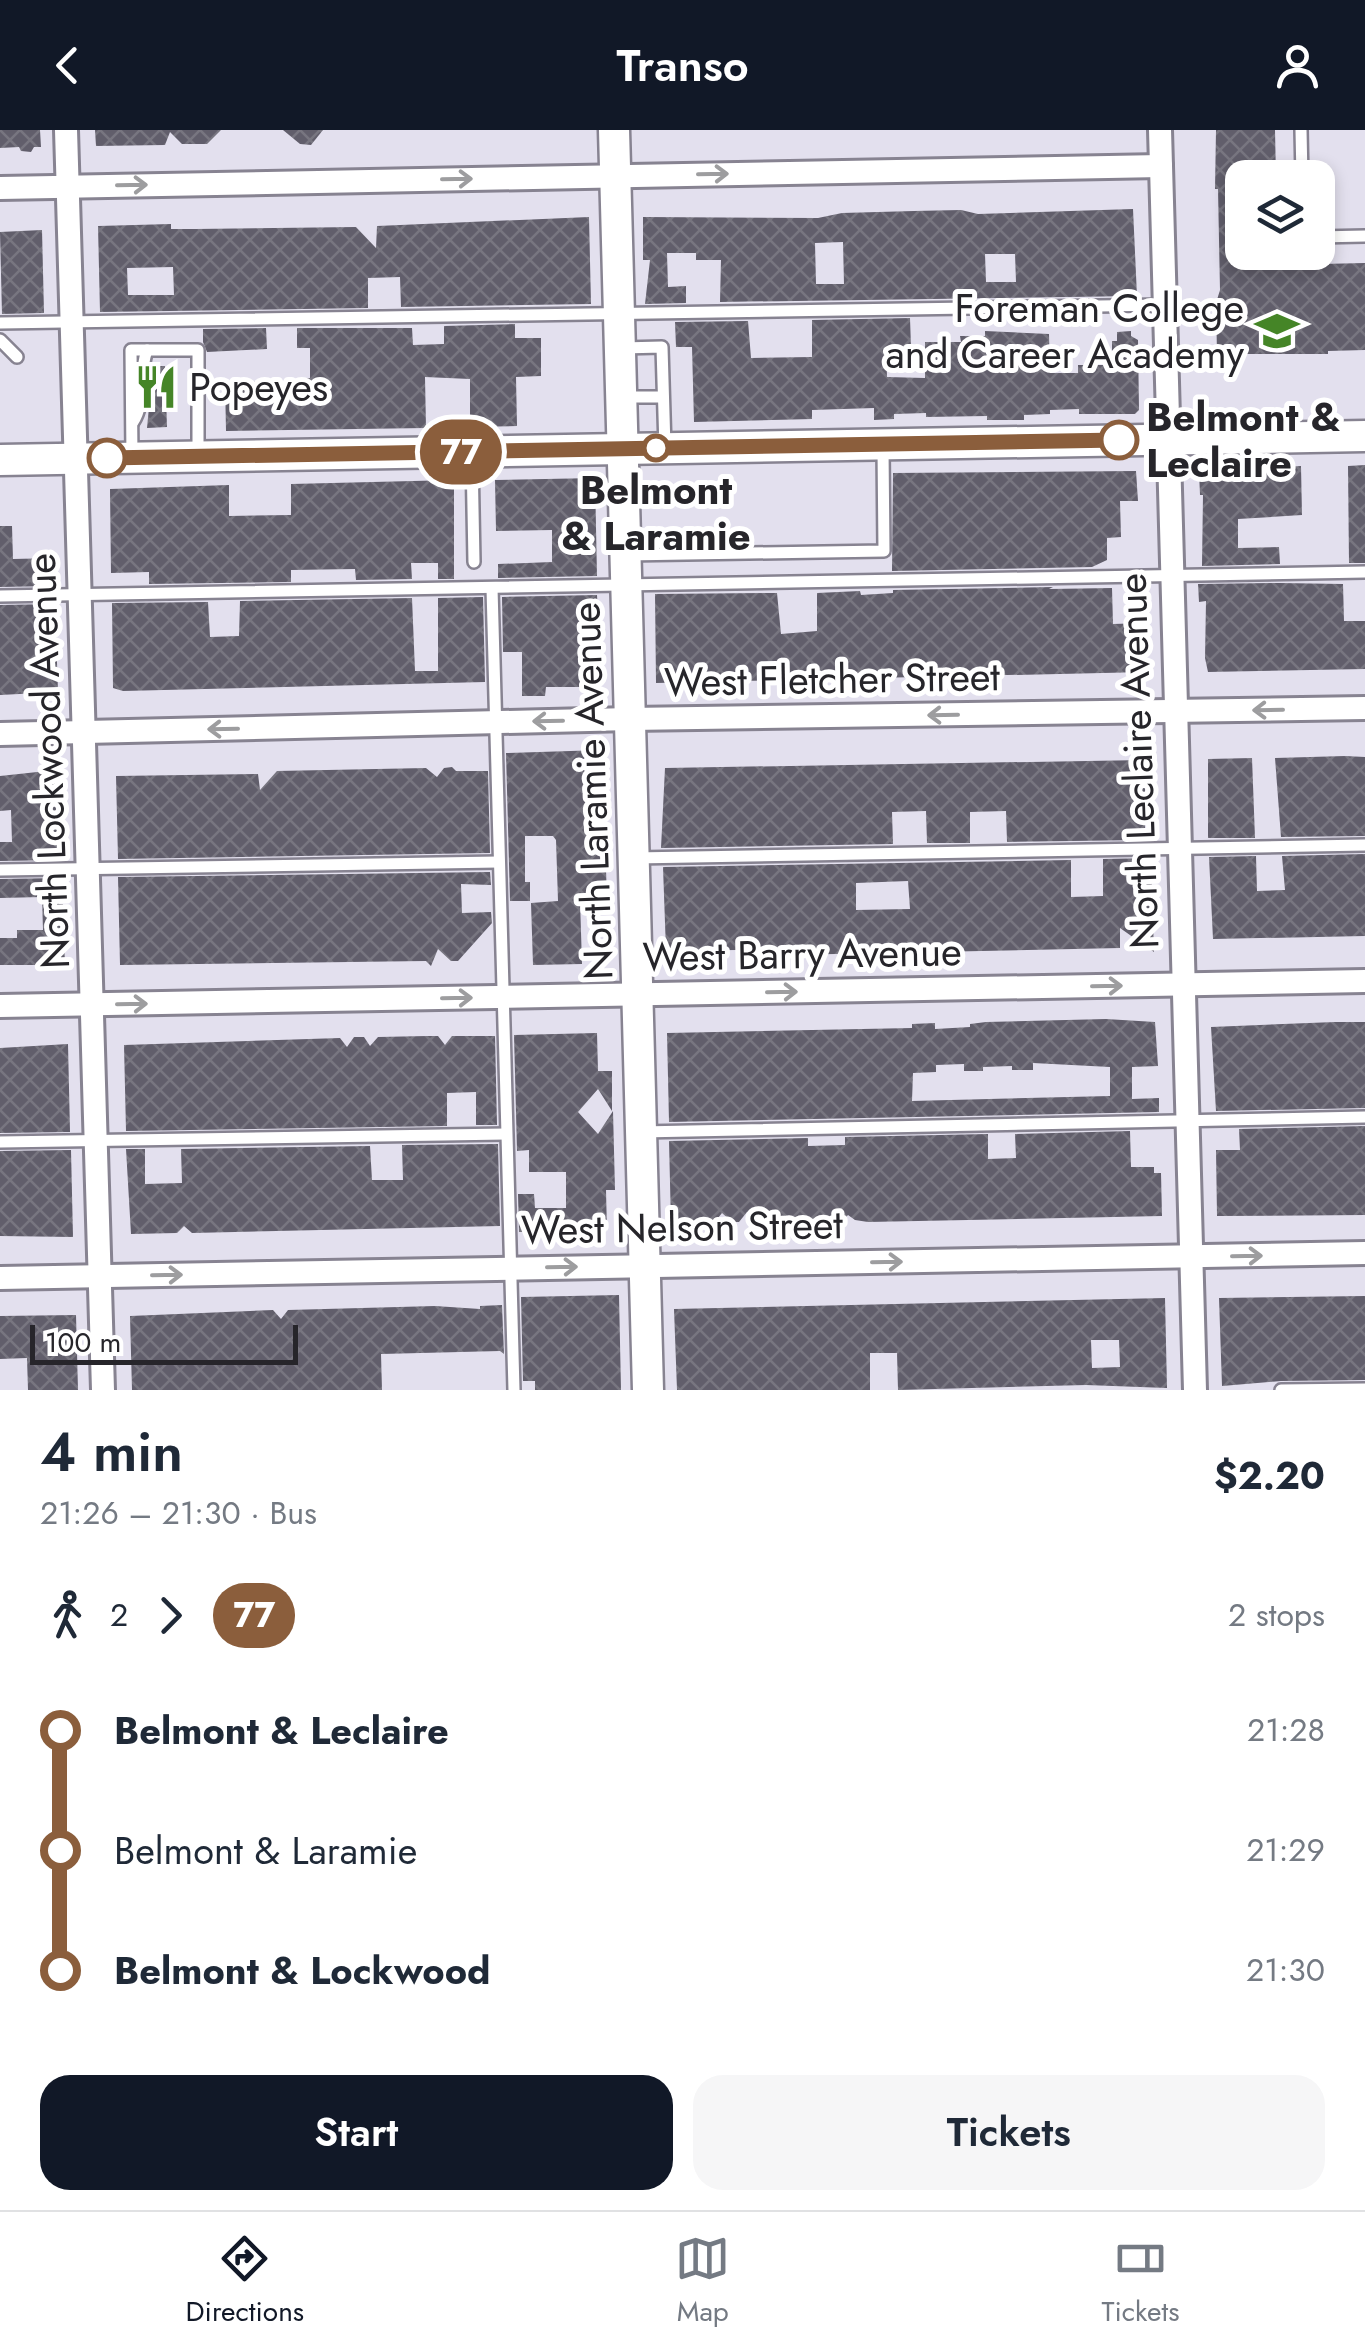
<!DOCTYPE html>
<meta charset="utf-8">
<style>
:root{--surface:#fff;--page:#f6f6f7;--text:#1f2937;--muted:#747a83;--line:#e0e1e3;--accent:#111827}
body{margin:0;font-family:Jost,sans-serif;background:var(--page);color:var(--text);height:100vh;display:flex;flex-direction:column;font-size:38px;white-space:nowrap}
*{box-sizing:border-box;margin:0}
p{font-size:32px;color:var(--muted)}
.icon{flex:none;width:55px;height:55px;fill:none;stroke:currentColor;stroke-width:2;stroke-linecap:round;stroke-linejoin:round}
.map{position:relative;height:1260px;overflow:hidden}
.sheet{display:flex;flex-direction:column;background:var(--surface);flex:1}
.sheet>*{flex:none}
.badge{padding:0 20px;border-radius:32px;font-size:35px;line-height:65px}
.controls{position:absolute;left:1225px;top:30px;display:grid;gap:20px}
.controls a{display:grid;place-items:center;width:110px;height:110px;border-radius:20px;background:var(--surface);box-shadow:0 5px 15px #0003;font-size:50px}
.scale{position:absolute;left:30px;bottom:25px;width:268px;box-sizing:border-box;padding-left:10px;border:5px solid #26252a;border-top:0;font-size:28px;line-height:35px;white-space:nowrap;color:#26252a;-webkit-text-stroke:8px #fff;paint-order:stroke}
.map>.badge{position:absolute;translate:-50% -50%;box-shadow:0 0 0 5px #fff}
.legs{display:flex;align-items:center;gap:15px;height:110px;padding:0 40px;font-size:32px}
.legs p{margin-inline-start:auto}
.head{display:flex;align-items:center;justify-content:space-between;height:170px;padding:0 40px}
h1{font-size:55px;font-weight:600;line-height:75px}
.cta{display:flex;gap:20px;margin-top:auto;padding:20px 40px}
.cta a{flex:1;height:115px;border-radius:30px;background:var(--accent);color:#fff;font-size:40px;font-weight:600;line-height:115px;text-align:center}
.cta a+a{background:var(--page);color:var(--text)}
ul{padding:0 40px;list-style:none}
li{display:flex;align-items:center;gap:35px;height:120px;font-size:38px}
li i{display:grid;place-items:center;width:15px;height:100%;margin:0 12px;background:currentColor}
li i::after{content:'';width:25px;height:25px;margin:-12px;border:8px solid;border-radius:50%;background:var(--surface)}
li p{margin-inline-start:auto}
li:first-child i{background:linear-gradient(#0000 50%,currentColor 0)}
li:last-child i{background:linear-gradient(currentColor 50%,#0000 0)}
header{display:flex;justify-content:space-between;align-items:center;height:130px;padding:0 40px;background:var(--accent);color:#fff;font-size:45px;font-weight:600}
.tab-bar{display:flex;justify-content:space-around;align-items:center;height:140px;border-top:2px solid var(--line);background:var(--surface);font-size:28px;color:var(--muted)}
.tab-bar a{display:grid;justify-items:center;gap:5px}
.tab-bar .selected{color:var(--accent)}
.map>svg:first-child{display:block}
</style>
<header><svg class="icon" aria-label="back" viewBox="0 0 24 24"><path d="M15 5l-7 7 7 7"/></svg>Transo<svg class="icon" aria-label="person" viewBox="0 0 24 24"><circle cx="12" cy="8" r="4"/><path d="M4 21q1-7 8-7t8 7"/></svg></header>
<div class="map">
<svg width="1365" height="1260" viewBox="0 0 1365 1260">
<defs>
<pattern id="building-cross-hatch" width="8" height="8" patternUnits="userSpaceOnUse" patternTransform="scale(2.5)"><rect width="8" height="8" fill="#615e6b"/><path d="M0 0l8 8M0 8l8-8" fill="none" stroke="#787680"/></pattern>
</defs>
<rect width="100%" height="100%" fill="#e3e0ee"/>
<g fill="url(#building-cross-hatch)" fill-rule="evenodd">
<path d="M0 0H40L41 17H34L31 22 21 21 19 17 0 18Z"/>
<path d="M95 0H221L207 14H182L170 2 165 15 96 16Z"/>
<path d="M283 0H323L311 15 300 14Z"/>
<path d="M1216 0H1275L1276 48H1242V122H1277V135L1365 133V220L1328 221V224H1217L1216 173 1220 160 1218 59H1215Z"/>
<path d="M1133 79 1137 166 720 172 721 130H696V123H667L668 157 686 156V173L645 174 650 130H643V87L818 88 842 83 914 81 961 80 978 84ZM843 112 844 154H816L815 113ZM985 124H1015L1016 152H986Z"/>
<path d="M589 87 591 174 401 177 400 147 368 148V178L100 182 98 96 171 94V99H195L356 97 376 118 377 96ZM173 137 174 165H128L127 138Z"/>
<path d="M42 100 44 183 2 184 0 102Z"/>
<path d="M910 188 911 217 886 218 887 247 925 248V212H961L960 206H985V201L1049 204 1050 243H1078V235H1112V211H1117V202L1131 201V206L1138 210 1139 280 1135 284H1079V279L1050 280V284L1024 285V290H987V286L926 287V283L894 284V289L874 290V278L812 280V289L694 292 692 217H676L675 192 748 191 751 228 812 227V190Z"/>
<path d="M515 194V208H541V246L516 247 517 296 470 297V249L425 247 426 298 226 301 225 251H272L273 255H301V248H310V218H297V198H412L413 215 444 214V196Z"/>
<path d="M266 198 267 219 207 222 203 212V199Z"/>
<path d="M153 236H165L167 297 147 298Z"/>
<path d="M1365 335V433H1349L1348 336Z"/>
<path d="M1301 336 1302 385 1238 389V418L1279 417 1280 434 1202 436 1203 365H1200L1199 342Z"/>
<path d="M1136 341 1138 371H1120L1121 407 1107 408V430L1092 437 892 441 893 343Z"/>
<path d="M595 348 597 446 498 448V434L552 432V400L496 401 495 350Z"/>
<path d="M454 350V449H438V433H411L412 449 356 450 355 439 291 440V452L149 454V442L111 443 110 359 229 355V386L291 385V354Z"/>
<path d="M0 396H12L13 429 54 428 55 456 0 457Z"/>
<path d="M1280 453 1343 454 1344 491H1365V539L1208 542 1205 528 1206 471 1199 472 1198 454Z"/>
<path d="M1053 457 1049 459 1112 458 1113 494 1144 493 1146 542 656 553 655 464 777 463 781 504 817 501V463L860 461 861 465 893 463V460Z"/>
<path d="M597 465 600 521 589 522V557H546L545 566H522V522H503L502 467Z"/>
<path d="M483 467 485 552 123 561 113 558 112 473 208 472 210 507 239 506 240 471 412 468 415 541H438V468Z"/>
<path d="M55 474 58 562 0 565V475Z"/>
<path d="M602 620 607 769 580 770 582 834 533 835 531 773 558 771 556 710 553 706H525V752H530V771H510L506 623Z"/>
<path d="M1345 626 1365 627V706L1281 707 1275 628Z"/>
<path d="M1252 628 1255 708H1208V629Z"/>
<path d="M1145 630V710L1007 712 1006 681 970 682V713H927L926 681 892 682 893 714 661 718 665 638Z"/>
<path d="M452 637 456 641H488L490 723 118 729 116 646 258 644 260 660 277 641 426 638 437 647 444 638Z"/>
<path d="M56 640 61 646 62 730 0 731V712H12L11 680 0 681V646Z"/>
<path d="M1365 724V806L1213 809 1209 727 1256 726 1257 761 1285 760 1282 726Z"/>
<path d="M1151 728 1154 822 1120 798V818L736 826V820L666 821 663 737 1071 730V767L1103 766V729ZM908 751 910 779 856 780V753Z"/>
<path d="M490 742 491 755 461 754 462 783 491 782 492 793 458 831H451L438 819 431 836 426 831 120 835 118 747Z"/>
<path d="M59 748V774H63L65 835H0V808H17V800H43L42 767 0 768V749Z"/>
<path d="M1106 889 1155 892 1158 936 1132 937V969L1159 968V982L669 992 667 903 912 898V894L935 893V899L970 897V894L986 892ZM1033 933 1110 937V966L912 971 913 943 936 942V935L964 934V941H983V937L1012 936V940H1033Z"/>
<path d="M1335 892H1365V978L1216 981 1211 897Z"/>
<path d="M597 903 598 941H612V981L598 959 578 982 598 1004 613 981 615 1060H606L607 1101 519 1102 518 1064H534L535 1078H566V1042H529V1020L517 1021 514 905Z"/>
<path d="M427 906H438L445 915 452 906H495L497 995H476V962L447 963V996L126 1001 124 915 340 908 347 917 354 907H364L370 916 378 907Z"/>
<path d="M68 914 70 1002 0 1003V918Z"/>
<path d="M1365 996V1085L1217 1086 1216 1020H1240L1239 999Z"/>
<path d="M1130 1001 1131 1037H1154V1043H1161L1162 1086 868 1092 855 1090 848 1085 839 1095 834 1087 780 1092 772 1081 764 1092H757L747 1082 739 1092H732L722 1083 714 1093 671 1094 669 1011 808 1008V1016L845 1015V1007L988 1004V1029L1016 1028 1015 1004Z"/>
<path d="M498 1014 500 1096 192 1103 184 1096 177 1103 131 1104 126 1019H145V1054L182 1053 181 1019 370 1016 372 1050H403L402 1015Z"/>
<path d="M71 1020 73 1107 0 1106V1021Z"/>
<path d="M619 1165 621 1260H535V1251H523L521 1167Z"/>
<path d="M1365 1166V1250L1281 1251 1222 1256 1219 1168Z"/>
<path d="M1165 1168 1167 1258 1086 1255 898 1260 897 1223H870V1260H677L674 1179ZM1091 1210H1119L1120 1237 1092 1238Z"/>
<path d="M502 1175 504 1224 500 1221 381 1224 382 1260H132L130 1186 273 1180 281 1189 288 1180 435 1176 480 1179V1176Z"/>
<path d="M76 1185 78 1260H28L27 1228 0 1229V1186Z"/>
</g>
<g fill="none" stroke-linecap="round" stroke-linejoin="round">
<g stroke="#878391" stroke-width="16">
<g id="lane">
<path d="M1301 0 1302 48"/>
<path d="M1318 107 1365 106"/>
<path d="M0 193 1164 175"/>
<path d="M0 210 17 227"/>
<path d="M622 218 662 217 665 318"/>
<path d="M622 267H663"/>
<path d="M133 292C146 273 138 245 147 220"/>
<path d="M472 326 474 432"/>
<path d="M132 328 131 220H198V326"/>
<path d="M626 425 884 421 883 319"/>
<path d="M492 458 514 1260"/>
<path d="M0 466 1365 442"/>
<path d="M634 728 1365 715"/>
<path d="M0 740 498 732"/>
<path d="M641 1002 1365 987"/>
<path d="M0 1012 506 1004"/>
<path d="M1281 1260 1365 1259"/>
</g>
</g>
<g stroke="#878391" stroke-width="28">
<g id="street">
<path d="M66 0 103 1260"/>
<path d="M1160 0 1195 1260"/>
<path d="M0 58 1161 36"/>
<path d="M0 604 630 589 1365 578"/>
<path d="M0 876 1365 851"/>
<path d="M0 1148 1365 1123"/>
</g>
</g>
<g stroke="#878391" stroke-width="35">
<g id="secondary">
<path d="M614 0 648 1260"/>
<path d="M0 330 1365 306"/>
</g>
</g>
<use href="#lane" stroke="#fff" stroke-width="11"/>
<use href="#street" stroke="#fff" stroke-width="22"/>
<use href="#secondary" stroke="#fff" stroke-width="30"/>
</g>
<defs><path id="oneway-shaft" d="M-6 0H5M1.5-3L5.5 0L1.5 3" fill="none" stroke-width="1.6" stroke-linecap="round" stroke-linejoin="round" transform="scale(2.5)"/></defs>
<g stroke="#9d9d9f">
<use href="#oneway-shaft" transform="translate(713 44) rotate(-1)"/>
<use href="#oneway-shaft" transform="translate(457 49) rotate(-1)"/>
<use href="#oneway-shaft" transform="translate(132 55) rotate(-1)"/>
<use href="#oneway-shaft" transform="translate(1268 580) rotate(179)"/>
<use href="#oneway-shaft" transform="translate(943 585) rotate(179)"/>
<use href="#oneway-shaft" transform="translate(548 591) rotate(179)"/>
<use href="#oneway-shaft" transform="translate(223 599) rotate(179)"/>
<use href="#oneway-shaft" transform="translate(1107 856) rotate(-1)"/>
<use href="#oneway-shaft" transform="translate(782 862) rotate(-1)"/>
<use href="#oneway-shaft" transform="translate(457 868) rotate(-1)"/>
<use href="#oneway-shaft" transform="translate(132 874) rotate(-1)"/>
<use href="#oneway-shaft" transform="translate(1247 1126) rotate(-1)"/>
<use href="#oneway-shaft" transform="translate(887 1132) rotate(-1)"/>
<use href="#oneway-shaft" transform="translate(562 1137) rotate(-1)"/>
<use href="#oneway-shaft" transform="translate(167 1145) rotate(-1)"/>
</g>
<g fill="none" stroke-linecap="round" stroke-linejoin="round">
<g stroke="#fff" stroke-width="22">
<path id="line-1" d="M107 328 1119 310"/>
</g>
<use href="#line-1" stroke="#8b5e3c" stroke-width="15"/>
</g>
<defs>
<g id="school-bare" transform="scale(3.45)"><path d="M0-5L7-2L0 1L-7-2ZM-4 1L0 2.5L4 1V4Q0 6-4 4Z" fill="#458527" stroke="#fff" stroke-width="2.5" paint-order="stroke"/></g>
<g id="restaurant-bare" transform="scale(3.45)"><path d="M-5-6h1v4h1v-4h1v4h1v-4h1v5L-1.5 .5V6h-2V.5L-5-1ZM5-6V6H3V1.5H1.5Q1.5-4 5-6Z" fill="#458527" stroke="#fff" stroke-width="2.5" paint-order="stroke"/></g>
</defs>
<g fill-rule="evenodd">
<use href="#school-bare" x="1277" y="201"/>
<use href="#restaurant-bare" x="156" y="257"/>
</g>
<g fill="#fff" stroke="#8b5e3c" stroke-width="5">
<circle cx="1119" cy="310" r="18"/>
<circle cx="656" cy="318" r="12"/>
<circle cx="107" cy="328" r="18"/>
</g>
<g text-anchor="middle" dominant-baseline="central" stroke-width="10" stroke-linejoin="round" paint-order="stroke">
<g font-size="40" fill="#26252a" stroke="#fff" text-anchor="end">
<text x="1244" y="178">Foreman College<tspan x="1244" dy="46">and Career Academy</tspan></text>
<text x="189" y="257" text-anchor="start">Popeyes</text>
</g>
<g font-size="40" font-weight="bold" fill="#26252a" stroke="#fff" text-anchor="start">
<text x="1146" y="287">Belmont &amp;<tspan x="1146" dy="46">Leclaire</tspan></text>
<text x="656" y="360" text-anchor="middle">Belmont<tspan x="656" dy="46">&amp; Laramie</tspan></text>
</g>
<g font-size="40" fill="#26252a" stroke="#fff">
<text transform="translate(832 549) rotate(-1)">West Fletcher Street</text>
<text transform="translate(48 631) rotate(-92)">North Lockwood Avenue</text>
<text transform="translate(1138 631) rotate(-92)">North Leclaire Avenue</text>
<text transform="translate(592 661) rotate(-92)">North Laramie Avenue</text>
<text transform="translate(802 824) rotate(-1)">West Barry Avenue</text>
<text transform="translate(682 1097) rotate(-1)">West Nelson Street</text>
</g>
</g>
</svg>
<div class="controls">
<a><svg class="icon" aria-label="layers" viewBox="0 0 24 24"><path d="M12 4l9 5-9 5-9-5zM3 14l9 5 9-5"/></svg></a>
</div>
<div class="scale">100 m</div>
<b class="badge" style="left:461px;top:322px;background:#8b5e3c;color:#fff">77</b>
</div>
<section class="sheet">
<div class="head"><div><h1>4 min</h1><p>21:26 – 21:30 · Bus</p></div><b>$2.20</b></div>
<div class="legs"><svg class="icon" aria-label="walk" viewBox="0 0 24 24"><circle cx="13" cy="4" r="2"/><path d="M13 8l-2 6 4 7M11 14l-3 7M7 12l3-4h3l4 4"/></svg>2<svg class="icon" aria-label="forward" viewBox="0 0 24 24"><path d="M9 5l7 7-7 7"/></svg><b class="badge" style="background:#8b5e3c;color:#fff">77</b><p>2 stops</p></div>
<ul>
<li><i style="color:#8b5e3c"></i><b>Belmont &amp; Leclaire</b><p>21:28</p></li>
<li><i style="color:#8b5e3c"></i><span>Belmont &amp; Laramie</span><p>21:29</p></li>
<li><i style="color:#8b5e3c"></i><b>Belmont &amp; Lockwood</b><p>21:30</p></li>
</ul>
<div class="cta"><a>Start</a><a>Tickets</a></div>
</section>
<nav class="tab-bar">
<a class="selected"><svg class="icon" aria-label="directions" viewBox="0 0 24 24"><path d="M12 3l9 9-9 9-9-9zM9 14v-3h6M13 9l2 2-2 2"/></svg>Directions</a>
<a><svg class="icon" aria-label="map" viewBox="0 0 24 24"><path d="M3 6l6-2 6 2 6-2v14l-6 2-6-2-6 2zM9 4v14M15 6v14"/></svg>Map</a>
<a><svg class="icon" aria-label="tickets" viewBox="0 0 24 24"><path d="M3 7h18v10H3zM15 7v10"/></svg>Tickets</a>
</nav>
